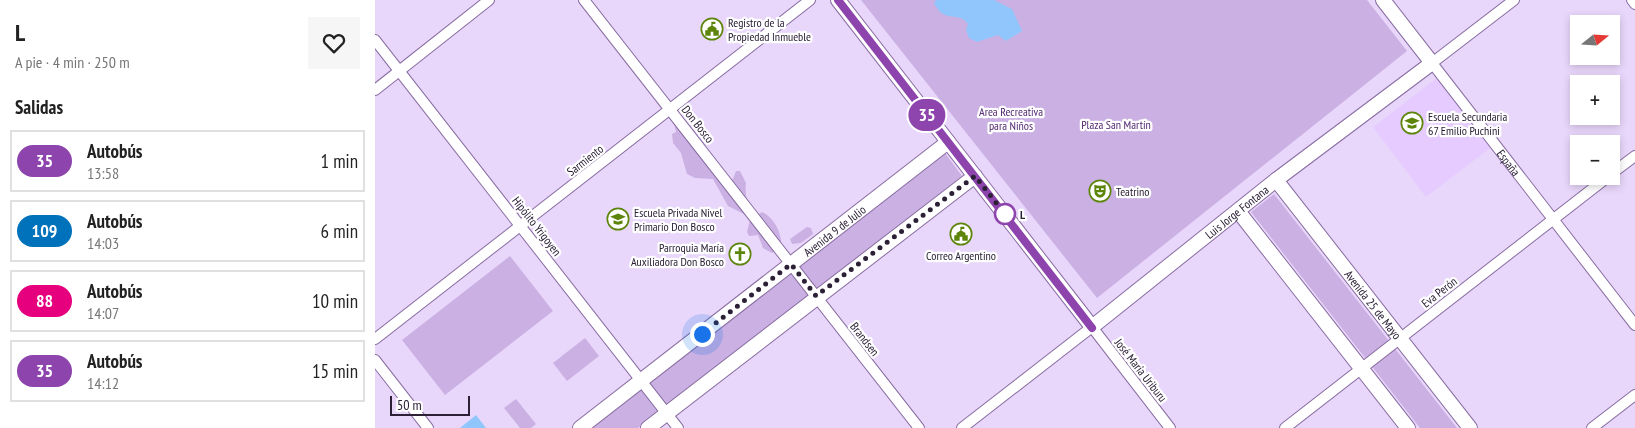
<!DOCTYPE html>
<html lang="es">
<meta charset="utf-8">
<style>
:root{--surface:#fff;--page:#f6f6f6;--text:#222;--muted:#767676;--line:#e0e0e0}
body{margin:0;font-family:"PT Sans Narrow",sans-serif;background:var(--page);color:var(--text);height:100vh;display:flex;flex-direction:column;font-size:19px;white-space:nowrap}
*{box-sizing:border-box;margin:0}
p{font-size:16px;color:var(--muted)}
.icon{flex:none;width:28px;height:28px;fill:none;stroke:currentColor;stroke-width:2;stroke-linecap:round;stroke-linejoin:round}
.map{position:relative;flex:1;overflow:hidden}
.details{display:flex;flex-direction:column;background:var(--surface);width:375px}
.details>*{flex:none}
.badge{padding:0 10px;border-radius:16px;font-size:18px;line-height:32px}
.needle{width:32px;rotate:72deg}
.fabs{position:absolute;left:1195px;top:15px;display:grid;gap:10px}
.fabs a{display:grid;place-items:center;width:50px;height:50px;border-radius:0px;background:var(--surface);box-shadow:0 2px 8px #0003;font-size:25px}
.scale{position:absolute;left:15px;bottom:12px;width:80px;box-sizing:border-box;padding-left:5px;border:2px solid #2b2036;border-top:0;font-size:14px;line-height:18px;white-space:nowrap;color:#2b2036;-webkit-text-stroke:4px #fff;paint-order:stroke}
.you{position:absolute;width:25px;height:25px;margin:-12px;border:4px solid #fff;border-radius:50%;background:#1a73e8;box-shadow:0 0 0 8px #1a73e833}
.map>.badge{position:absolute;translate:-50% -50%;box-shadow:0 0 0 2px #fff}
h2{padding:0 15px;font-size:19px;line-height:45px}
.round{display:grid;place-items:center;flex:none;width:52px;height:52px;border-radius:0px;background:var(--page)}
.overview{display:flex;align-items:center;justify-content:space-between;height:85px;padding:0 15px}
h1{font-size:24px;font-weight:800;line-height:38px}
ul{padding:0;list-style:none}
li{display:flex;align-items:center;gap:15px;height:62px;margin:0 10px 8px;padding:0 5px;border:2px solid var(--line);border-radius:0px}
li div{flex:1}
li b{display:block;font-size:19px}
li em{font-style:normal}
li .badge{min-width:55px;font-weight:700;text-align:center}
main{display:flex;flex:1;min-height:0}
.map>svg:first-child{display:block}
</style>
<main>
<section class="details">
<div class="overview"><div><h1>L</h1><p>A pie · 4 min · 250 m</p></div><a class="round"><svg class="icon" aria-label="heart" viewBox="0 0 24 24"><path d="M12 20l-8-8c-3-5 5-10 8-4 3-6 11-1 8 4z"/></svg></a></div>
<h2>Salidas</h2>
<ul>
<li><span class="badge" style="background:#8e44ad;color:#fff">35</span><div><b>Autobús</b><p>13:58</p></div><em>1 min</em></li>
<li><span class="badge" style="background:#0072bc;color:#fff">109</span><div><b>Autobús</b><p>14:03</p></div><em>6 min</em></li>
<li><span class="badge" style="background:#e6007e;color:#fff">88</span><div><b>Autobús</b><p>14:07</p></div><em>10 min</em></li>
<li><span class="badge" style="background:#8e44ad;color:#fff">35</span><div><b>Autobús</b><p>14:12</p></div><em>15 min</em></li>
</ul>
</section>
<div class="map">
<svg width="1260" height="428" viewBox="0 0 1260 428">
<rect width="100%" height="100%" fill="#e9d7fb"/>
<path fill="#e5cbff" d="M1062 78 1115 148 1051 197 998 127Z"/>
<g fill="#cab0e3">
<path d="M486 0H992L1032 51 722 298Z"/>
<path d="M302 115 307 116 313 123 330 144 333 153 355 180 358 179 361 171H365L371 183C369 194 375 204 369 214L353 206 338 179 320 178 312 174 306 153 298 143 297 134 301 132 299 123Z"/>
<path d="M570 153 587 176 263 428H216Z"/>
<path d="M899 194 1082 428H1045L876 212Z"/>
<path d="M387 212C399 217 408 235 406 247L397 253 388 248 383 235 374 236 372 232 375 220Z"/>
<path d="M432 227 436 228 438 234 426 243 417 244 415 239Z"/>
<path d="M135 256 178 311 70 395 27 340Z"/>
<path d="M210 338 224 356 192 381 178 363Z"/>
<path d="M141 399 161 424 156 428H145L129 408Z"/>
</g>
<g fill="#90c6fb">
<path d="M561 0H619L637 9 647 31 631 41 623 35 602 42 594 38 591 30 593 24 588 19C574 14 568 20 559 3Z"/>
<path d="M101 415 111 428H85Z"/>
</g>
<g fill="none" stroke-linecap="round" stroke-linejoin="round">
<g stroke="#886ca1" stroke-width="12">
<g id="minor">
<path d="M209 0 544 428"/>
<path id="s1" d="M1139 0 1057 63 1260 325"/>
<path d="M1257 0 1260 4"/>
<path d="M0 40 303 428"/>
<path d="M0 90 114 0"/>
<path d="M1236 174 1260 156"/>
<path d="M0 339 435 0"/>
<path d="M0 360 53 428"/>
<path d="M587 428 717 327 795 428"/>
<path d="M910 428 1234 176"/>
<path d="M1217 428 1260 395"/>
</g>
</g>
<g stroke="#886ca1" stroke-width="16">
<g id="major">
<path id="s2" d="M463 0 717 327 901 180 1057 63 1008 0"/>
<path id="s3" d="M901 180 1095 428"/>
<path d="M863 211 1033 428"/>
<path id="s4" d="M205 428 573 142"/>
<path d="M273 428 600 176"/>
</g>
</g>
<use href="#minor" stroke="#fff" stroke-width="10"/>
<use href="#major" stroke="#fff" stroke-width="14"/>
</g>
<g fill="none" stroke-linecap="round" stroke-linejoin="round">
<g stroke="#fff" stroke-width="11">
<path id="line" d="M463 0 717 328"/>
</g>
<use href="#line" stroke="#8e44ad" stroke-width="8"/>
<path stroke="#2b2036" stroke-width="5" stroke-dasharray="0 9" d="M327 334 416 264 441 296 600 176 630 214"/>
</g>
<defs>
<g id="civic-ring" transform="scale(1.125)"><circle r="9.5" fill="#fff" stroke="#5d850c" stroke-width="1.5"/><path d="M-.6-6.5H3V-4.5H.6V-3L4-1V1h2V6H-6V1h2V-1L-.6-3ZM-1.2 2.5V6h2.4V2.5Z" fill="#5d850c"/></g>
<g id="school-ring" transform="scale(1.125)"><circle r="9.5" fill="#fff" stroke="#5d850c" stroke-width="1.5"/><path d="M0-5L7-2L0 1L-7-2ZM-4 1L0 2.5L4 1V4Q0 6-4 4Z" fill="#5d850c"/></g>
<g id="theatre-ring" transform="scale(1.125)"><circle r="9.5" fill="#fff" stroke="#5d850c" stroke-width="1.5"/><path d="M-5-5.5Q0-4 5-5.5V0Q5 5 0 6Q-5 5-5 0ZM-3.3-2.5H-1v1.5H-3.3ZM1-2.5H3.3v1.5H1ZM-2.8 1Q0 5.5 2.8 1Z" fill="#5d850c"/></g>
<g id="church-ring" transform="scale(1.125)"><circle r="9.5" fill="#fff" stroke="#5d850c" stroke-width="1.5"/><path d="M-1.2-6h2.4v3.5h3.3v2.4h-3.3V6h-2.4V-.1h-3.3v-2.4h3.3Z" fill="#5d850c"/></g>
</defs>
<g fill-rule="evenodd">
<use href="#civic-ring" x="337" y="29"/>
<use href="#school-ring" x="1037" y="123"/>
<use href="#theatre-ring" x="725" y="191"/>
<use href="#school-ring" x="243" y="219"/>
<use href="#civic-ring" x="586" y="234"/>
<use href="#church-ring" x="365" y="254"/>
</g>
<circle fill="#fff" stroke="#8e44ad" stroke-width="2.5" cx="630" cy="214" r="10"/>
<g text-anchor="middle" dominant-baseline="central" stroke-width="4.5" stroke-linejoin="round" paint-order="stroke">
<g font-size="12" fill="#2b2036" stroke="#fff" text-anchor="start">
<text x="353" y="22">Registro de la<tspan x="353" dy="14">Propiedad Inmueble</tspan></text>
<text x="1053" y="116">Escuela Secundaria<tspan x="1053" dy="14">67 Emilio Puchini</tspan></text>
<text x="741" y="191">Teatrino</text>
<text x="259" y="212">Escuela Privada Nivel<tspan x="259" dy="14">Primario Don Bosco</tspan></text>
<text x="349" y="247" text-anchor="end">Parroquia María<tspan x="349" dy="14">Auxiliadora Don Bosco</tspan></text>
<text x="586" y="255" text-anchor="middle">Correo Argentino</text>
</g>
<g font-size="12" fill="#542a73" stroke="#fff">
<text x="636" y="111">Area Recreativa<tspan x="636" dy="14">para Niños</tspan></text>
<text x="741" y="124">Plaza San Martín</text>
</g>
<g font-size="12" fill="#2b2036" stroke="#fff">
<text transform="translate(323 124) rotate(52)">Don Bosco</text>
<text transform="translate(210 160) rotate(-38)">Sarmiento</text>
<text stroke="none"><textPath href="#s1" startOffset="229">España</textPath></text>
<text stroke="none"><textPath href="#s2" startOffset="599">Luis Jorge Fontana</textPath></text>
<text transform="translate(162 226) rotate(52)">Hipólito Yrigoyen</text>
<text stroke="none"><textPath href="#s4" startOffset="322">Avenida 9 de Julio</textPath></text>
<text transform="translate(1064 292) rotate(-38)">Eva Perón</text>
<text stroke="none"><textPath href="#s3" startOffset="158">Avenida 25 de Mayo</textPath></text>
<text transform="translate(490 339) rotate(52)">Brandsen</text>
<text transform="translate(766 370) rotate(52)">José María Uriburu</text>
</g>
<g font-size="12" font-weight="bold" fill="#2b2036" stroke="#fff" text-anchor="start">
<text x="645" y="214">L</text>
</g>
</g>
</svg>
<div class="fabs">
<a><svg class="needle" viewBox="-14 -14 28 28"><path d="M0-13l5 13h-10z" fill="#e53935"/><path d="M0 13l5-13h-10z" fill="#767676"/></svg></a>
<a>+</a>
<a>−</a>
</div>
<div class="scale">50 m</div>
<div class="you" style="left:327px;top:334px"></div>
<b class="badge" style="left:552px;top:115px;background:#8e44ad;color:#fff">35</b>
</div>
</main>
